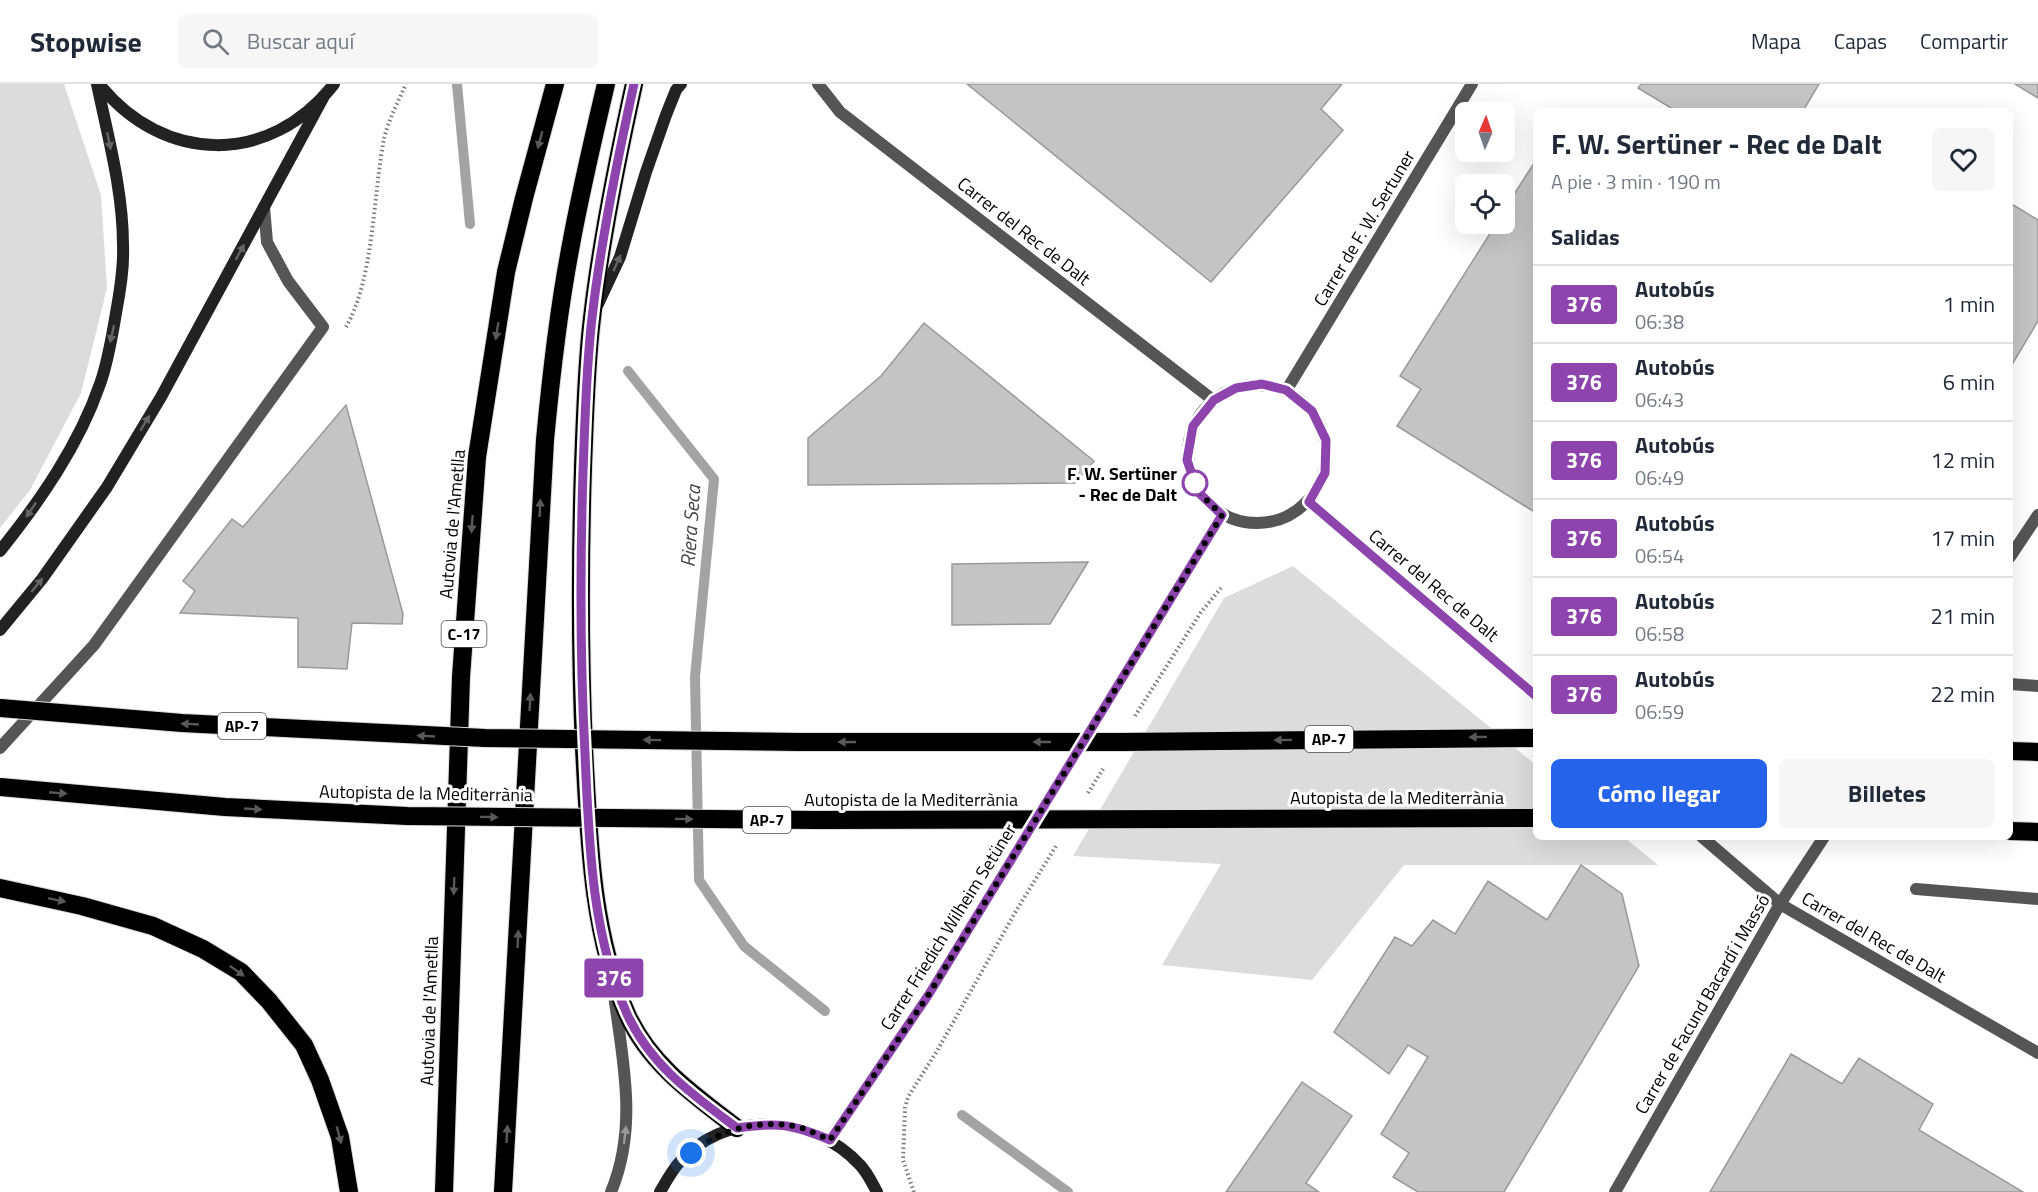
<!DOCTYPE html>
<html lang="es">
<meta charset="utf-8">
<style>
:root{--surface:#fff;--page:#f6f6f7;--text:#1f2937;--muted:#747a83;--line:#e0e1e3;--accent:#2563eb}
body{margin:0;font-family:"Titillium Web",sans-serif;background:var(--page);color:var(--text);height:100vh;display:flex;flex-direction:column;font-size:22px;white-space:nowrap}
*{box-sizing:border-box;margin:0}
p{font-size:20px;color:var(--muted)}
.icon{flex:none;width:33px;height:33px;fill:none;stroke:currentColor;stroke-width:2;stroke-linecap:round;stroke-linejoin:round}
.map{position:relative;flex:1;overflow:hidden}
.details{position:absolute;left:1533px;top:24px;width:480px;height:732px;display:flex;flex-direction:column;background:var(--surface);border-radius:9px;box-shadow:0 6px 24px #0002}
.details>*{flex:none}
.badge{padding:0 12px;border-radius:4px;font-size:21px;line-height:39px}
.needle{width:39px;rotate:2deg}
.controls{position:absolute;left:1455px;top:18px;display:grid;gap:12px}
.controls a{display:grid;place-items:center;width:60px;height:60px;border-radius:9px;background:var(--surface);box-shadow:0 6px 24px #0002;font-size:30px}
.you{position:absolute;width:30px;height:30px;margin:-15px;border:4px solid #fff;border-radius:50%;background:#1a73e8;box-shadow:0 0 0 9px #1a73e833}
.map>.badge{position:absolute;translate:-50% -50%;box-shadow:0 0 0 3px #fff}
h2{padding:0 18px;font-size:22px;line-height:54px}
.round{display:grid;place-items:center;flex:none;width:63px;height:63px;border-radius:9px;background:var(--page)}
.headline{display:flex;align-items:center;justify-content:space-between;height:102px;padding:0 18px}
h1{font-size:28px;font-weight:700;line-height:45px}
.button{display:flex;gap:12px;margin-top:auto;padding:12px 18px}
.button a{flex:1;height:69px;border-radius:9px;background:var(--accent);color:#fff;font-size:24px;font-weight:700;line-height:69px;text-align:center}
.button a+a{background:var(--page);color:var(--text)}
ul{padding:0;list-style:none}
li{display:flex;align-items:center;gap:18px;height:78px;padding:0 18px;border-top:2px solid var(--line)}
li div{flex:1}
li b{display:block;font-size:22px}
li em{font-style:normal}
li .badge{min-width:66px;font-weight:700;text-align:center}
header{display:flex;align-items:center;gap:36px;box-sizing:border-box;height:84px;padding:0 30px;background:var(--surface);border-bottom:2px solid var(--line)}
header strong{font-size:28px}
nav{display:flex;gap:33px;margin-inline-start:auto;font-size:21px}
.search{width:420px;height:54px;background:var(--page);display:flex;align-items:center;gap:15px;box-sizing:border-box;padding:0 21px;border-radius:9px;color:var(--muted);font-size:22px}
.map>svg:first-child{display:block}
</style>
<header>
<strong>Stopwise</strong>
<div class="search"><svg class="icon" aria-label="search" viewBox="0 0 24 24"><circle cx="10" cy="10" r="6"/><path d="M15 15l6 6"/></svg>Buscar aquí</div>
<nav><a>Mapa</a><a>Capas</a><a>Compartir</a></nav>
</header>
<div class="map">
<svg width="2038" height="1108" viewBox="0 0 2038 1108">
<rect width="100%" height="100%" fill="#fff"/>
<g fill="#dcdcdc">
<path d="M0 0H64L101 111 107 204 81 309 30 406 0 444Z"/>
<path d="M1293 482 1536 681V753H1624L1658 781H1404L1312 896 1162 881 1221 780 1073 772 1224 514Z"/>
</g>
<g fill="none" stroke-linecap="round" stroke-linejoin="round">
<g stroke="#a3a3a3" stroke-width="10">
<path d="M457 0 470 140"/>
<path d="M628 287 714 395 695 593 699 796 744 862 825 927"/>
<path d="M962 1031 1068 1108"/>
</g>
</g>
<g fill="#c4c4c4" stroke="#999" stroke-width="1.5">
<path d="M967 0H1342L1321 25 1343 46 1211 198Z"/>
<path d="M1641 0H1819L1803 27H1676L1638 4Z"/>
<path d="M2015 0H2038V14Z"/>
<path d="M1536 76V429L1397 342 1421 305 1400 292 1496 140H1504V126Z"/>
<path d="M2010 119 2038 136V237L2010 284Z"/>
<path d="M924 239 1094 377 1075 399 808 401V354L881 292Z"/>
<path d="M346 321 403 530 402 540 352 539 347 585 298 583V534L180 529 195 507 183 497 232 435 243 443Z"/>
<path d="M1088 478 1050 540 952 541V480Z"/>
<path d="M1581 781 1622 810 1639 882 1504 1108H1418L1393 1093 1409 1069 1381 1050 1428 973 1408 961 1389 990 1334 948 1395 853 1412 862 1433 836 1455 850 1488 797 1547 836Z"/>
<path d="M1791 970 1842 1000 1859 974 1933 1020 1919 1046 2023 1108H1710Z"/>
<path d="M1302 998 1352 1032 1306 1099 1319 1108H1226Z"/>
</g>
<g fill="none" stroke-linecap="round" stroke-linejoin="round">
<g stroke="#dbdbdb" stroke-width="20">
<g id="highway">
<path d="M634 0C617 77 601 155 592 234 586 283 585 333 583 383 580 477 580 571 584 664 589 753 591 848 627 930 650 981 694 1011 737 1044"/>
<path d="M1122 658 1536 654"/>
<path d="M2010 667 2038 668"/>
<path d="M2010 747 2038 748"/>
<path d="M0 804 82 822 153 842 203 865 241 888 269 917 304 961 320 996 340 1053 349 1108"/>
<path d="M444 1108 461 593 477 373 506 188 524 114 555 0"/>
<path d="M503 1108 545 356C551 292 558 229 570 166 580 110 593 55 606 0"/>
</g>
</g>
<g stroke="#777" stroke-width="4" stroke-dasharray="1.5 3" stroke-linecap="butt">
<path d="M346 243C374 195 373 111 384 55 388 37 398 18 406 0"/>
<path d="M1135 632 1201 528 1221 504"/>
<path d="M1088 709 1103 685"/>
<path d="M914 1108 903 1076 905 1024 908 1013 937 967 1016 827 1056 762"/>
</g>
<g stroke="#555" stroke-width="12">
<path d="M0 664 94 561 323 243 288 197 267 158 264 123"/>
<path d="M1916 805 2038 815"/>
</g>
<g stroke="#555" stroke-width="12">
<path d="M818 0 840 28 1213 316"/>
<circle cx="1257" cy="370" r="69"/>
<path d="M1286 307 1472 0"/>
<path d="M1309 418 1536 612"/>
<path d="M2010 473 2038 431"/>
<path d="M2010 600 2038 602"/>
<path d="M1702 753 1780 820 2038 969"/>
<path d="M829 1056 929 910 1222 431"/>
<path d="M611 1108C638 1043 623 978 614 911"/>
<path d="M1615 1108 1780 820 1824 753"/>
</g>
<g stroke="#222" stroke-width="12">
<path d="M99 0C164 81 270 82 334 0"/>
<path d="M598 220 620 173 646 88 666 31 676 6 681 0"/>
<path d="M0 467C40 417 79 361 100 300 108 278 112 252 116 229 120 207 124 184 123 161 123 107 108 53 97 0"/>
<path d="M0 546 42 495 107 403 161 313 323 14"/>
<path d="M660 1108C665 1099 671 1089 677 1081 723 1025 813 1029 860 1081 867 1088 872 1099 877 1108"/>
</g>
<use href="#highway" stroke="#000" stroke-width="18"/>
<g stroke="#dbdbdb" stroke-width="20" stroke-linecap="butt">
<g id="highway-bridge">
<path d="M0 624 182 639 485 654 800 658H1122"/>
<path d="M0 703 225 723 407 732 816 736 1536 734"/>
</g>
</g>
<use href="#highway-bridge" stroke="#000" stroke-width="18"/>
</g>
<defs><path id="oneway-solid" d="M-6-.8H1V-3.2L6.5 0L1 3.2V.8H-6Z" transform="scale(1.5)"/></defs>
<g fill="#595959">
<use href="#oneway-solid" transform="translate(540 56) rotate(105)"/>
<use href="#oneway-solid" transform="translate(497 247) rotate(99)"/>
<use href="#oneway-solid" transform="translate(540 424) rotate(-87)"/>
<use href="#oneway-solid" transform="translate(472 440) rotate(94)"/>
<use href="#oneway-solid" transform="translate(530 618) rotate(-87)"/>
<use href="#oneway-solid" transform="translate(190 640) rotate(-177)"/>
<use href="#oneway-solid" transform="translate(426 652) rotate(-177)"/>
<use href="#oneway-solid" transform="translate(1478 653) rotate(179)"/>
<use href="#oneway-solid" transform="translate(652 656) rotate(-179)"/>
<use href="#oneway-solid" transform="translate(1283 656) rotate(179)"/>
<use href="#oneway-solid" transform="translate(847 658) rotate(-180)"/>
<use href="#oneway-solid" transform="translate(1042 658) rotate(-180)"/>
<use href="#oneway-solid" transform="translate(58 709) rotate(5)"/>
<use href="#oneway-solid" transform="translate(253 725) rotate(3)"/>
<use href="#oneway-solid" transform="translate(489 733) rotate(1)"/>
<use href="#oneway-solid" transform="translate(684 735) rotate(1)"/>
<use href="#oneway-solid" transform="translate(454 802) rotate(92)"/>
<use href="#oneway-solid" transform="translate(57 816) rotate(12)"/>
<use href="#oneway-solid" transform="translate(518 855) rotate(-87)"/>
<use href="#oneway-solid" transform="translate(237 887) rotate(36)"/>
<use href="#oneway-solid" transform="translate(507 1050) rotate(-87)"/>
<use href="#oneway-solid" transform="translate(339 1051) rotate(75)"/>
</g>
<g fill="#646464">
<use href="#oneway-solid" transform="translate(109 57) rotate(78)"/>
<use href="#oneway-solid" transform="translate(240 168) rotate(-61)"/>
<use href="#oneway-solid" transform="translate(617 179) rotate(-66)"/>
<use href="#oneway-solid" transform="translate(112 250) rotate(103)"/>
<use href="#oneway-solid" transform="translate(145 339) rotate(-59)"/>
<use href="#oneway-solid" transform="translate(31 426) rotate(124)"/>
<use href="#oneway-solid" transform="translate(37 501) rotate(-51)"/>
</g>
<use fill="#999" href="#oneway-solid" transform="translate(625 1051) rotate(-83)"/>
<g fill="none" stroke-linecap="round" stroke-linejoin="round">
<g stroke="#fff" stroke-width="14">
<path id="line" d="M634 0C617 77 601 155 592 234 586 285 585 337 583 388 580 482 580 576 585 670 589 757 591 849 627 930 651 982 693 1011 737 1044 778 1038 792 1040 830 1056L929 910 1222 431 1198 408 1187 376 1193 342 1214 316 1236 304 1262 300 1286 306 1312 327 1326 356 1325 389 1309 418 1536 612"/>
</g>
<use href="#line" stroke="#8e44ad" stroke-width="9"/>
<path stroke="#000" stroke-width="6" stroke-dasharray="0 10.8" d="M691 1069C722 1044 760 1035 799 1043 809 1046 820 1052 830 1056L929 910 1222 431 1198 408 1192 392 1195 399"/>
</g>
<circle fill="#fff" stroke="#8e44ad" stroke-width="3" cx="1195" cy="399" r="12"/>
<g text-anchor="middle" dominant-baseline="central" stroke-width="6" stroke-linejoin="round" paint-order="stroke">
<g fill="#fff" stroke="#4c4c4c" stroke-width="1.5">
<rect x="441.5" y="537" width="45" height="26" rx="4.5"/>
<rect x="218" y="629" width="48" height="26" rx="4.5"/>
<rect x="1305" y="642" width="48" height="26" rx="4.5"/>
<rect x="743" y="723" width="48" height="26" rx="4.5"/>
</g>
<g font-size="16" font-weight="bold" fill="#000">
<text x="464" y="550">C-17</text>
<text x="242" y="642">AP-7</text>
<text x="1329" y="655">AP-7</text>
<text x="767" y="736">AP-7</text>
</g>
<g font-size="18" fill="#000" stroke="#fff">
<text transform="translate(1364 144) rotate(-59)">Carrer de F. W. Sertuner</text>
<text transform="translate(1024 147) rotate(38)">Carrer del Rec de Dalt</text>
<text transform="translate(452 440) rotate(-85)">Autovia de l'Ametlla</text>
<text transform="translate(1434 501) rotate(40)">Carrer del Rec de Dalt</text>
<text transform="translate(426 709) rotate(1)">Autopista de la Mediterrània</text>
<text x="1397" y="713">Autopista de la Mediterrània</text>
<text x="911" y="715">Autopista de la Mediterrània</text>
<text transform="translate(948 843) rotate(-58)">Carrer Friedich Wilheim Setüner</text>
<text transform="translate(1874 853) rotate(30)">Carrer del Rec de Dalt</text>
<text transform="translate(1702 920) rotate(-60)">Carrer de Facund Bacardí i Massó</text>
<text transform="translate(429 927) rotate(-88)">Autovia de l'Ametlla</text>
</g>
<g font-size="18" font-weight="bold" fill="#000" stroke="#fff" text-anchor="end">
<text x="1177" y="389">F. W. Sertüner<tspan x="1177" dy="21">- Rec de Dalt</tspan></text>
</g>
<g font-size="20" font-style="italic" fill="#444" stroke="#fff">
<text transform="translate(690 442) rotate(-86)">Riera Seca</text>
</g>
</g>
</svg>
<div class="controls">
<a><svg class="needle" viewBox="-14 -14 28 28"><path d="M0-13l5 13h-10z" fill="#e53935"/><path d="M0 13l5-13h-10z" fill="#747a83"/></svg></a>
<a><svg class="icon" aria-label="locate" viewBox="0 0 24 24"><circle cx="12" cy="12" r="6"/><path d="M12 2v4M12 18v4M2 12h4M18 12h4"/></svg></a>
</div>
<div class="you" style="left:691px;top:1069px"></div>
<b class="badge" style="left:614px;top:894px;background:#8e44ad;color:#fff">376</b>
<section class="details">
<div class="headline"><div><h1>F. W. Sertüner - Rec de Dalt</h1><p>A pie · 3 min · 190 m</p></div><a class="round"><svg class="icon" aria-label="heart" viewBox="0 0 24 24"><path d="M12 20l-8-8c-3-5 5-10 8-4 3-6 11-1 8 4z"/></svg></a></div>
<h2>Salidas</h2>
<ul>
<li><span class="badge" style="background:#8e44ad;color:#fff">376</span><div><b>Autobús</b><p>06:38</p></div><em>1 min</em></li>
<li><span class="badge" style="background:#8e44ad;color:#fff">376</span><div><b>Autobús</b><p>06:43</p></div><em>6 min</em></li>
<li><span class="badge" style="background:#8e44ad;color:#fff">376</span><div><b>Autobús</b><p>06:49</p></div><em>12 min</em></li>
<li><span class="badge" style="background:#8e44ad;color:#fff">376</span><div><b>Autobús</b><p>06:54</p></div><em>17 min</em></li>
<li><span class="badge" style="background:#8e44ad;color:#fff">376</span><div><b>Autobús</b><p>06:58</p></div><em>21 min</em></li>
<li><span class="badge" style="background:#8e44ad;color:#fff">376</span><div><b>Autobús</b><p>06:59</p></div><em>22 min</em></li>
</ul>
<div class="button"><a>Cómo llegar</a><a>Billetes</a></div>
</section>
</div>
